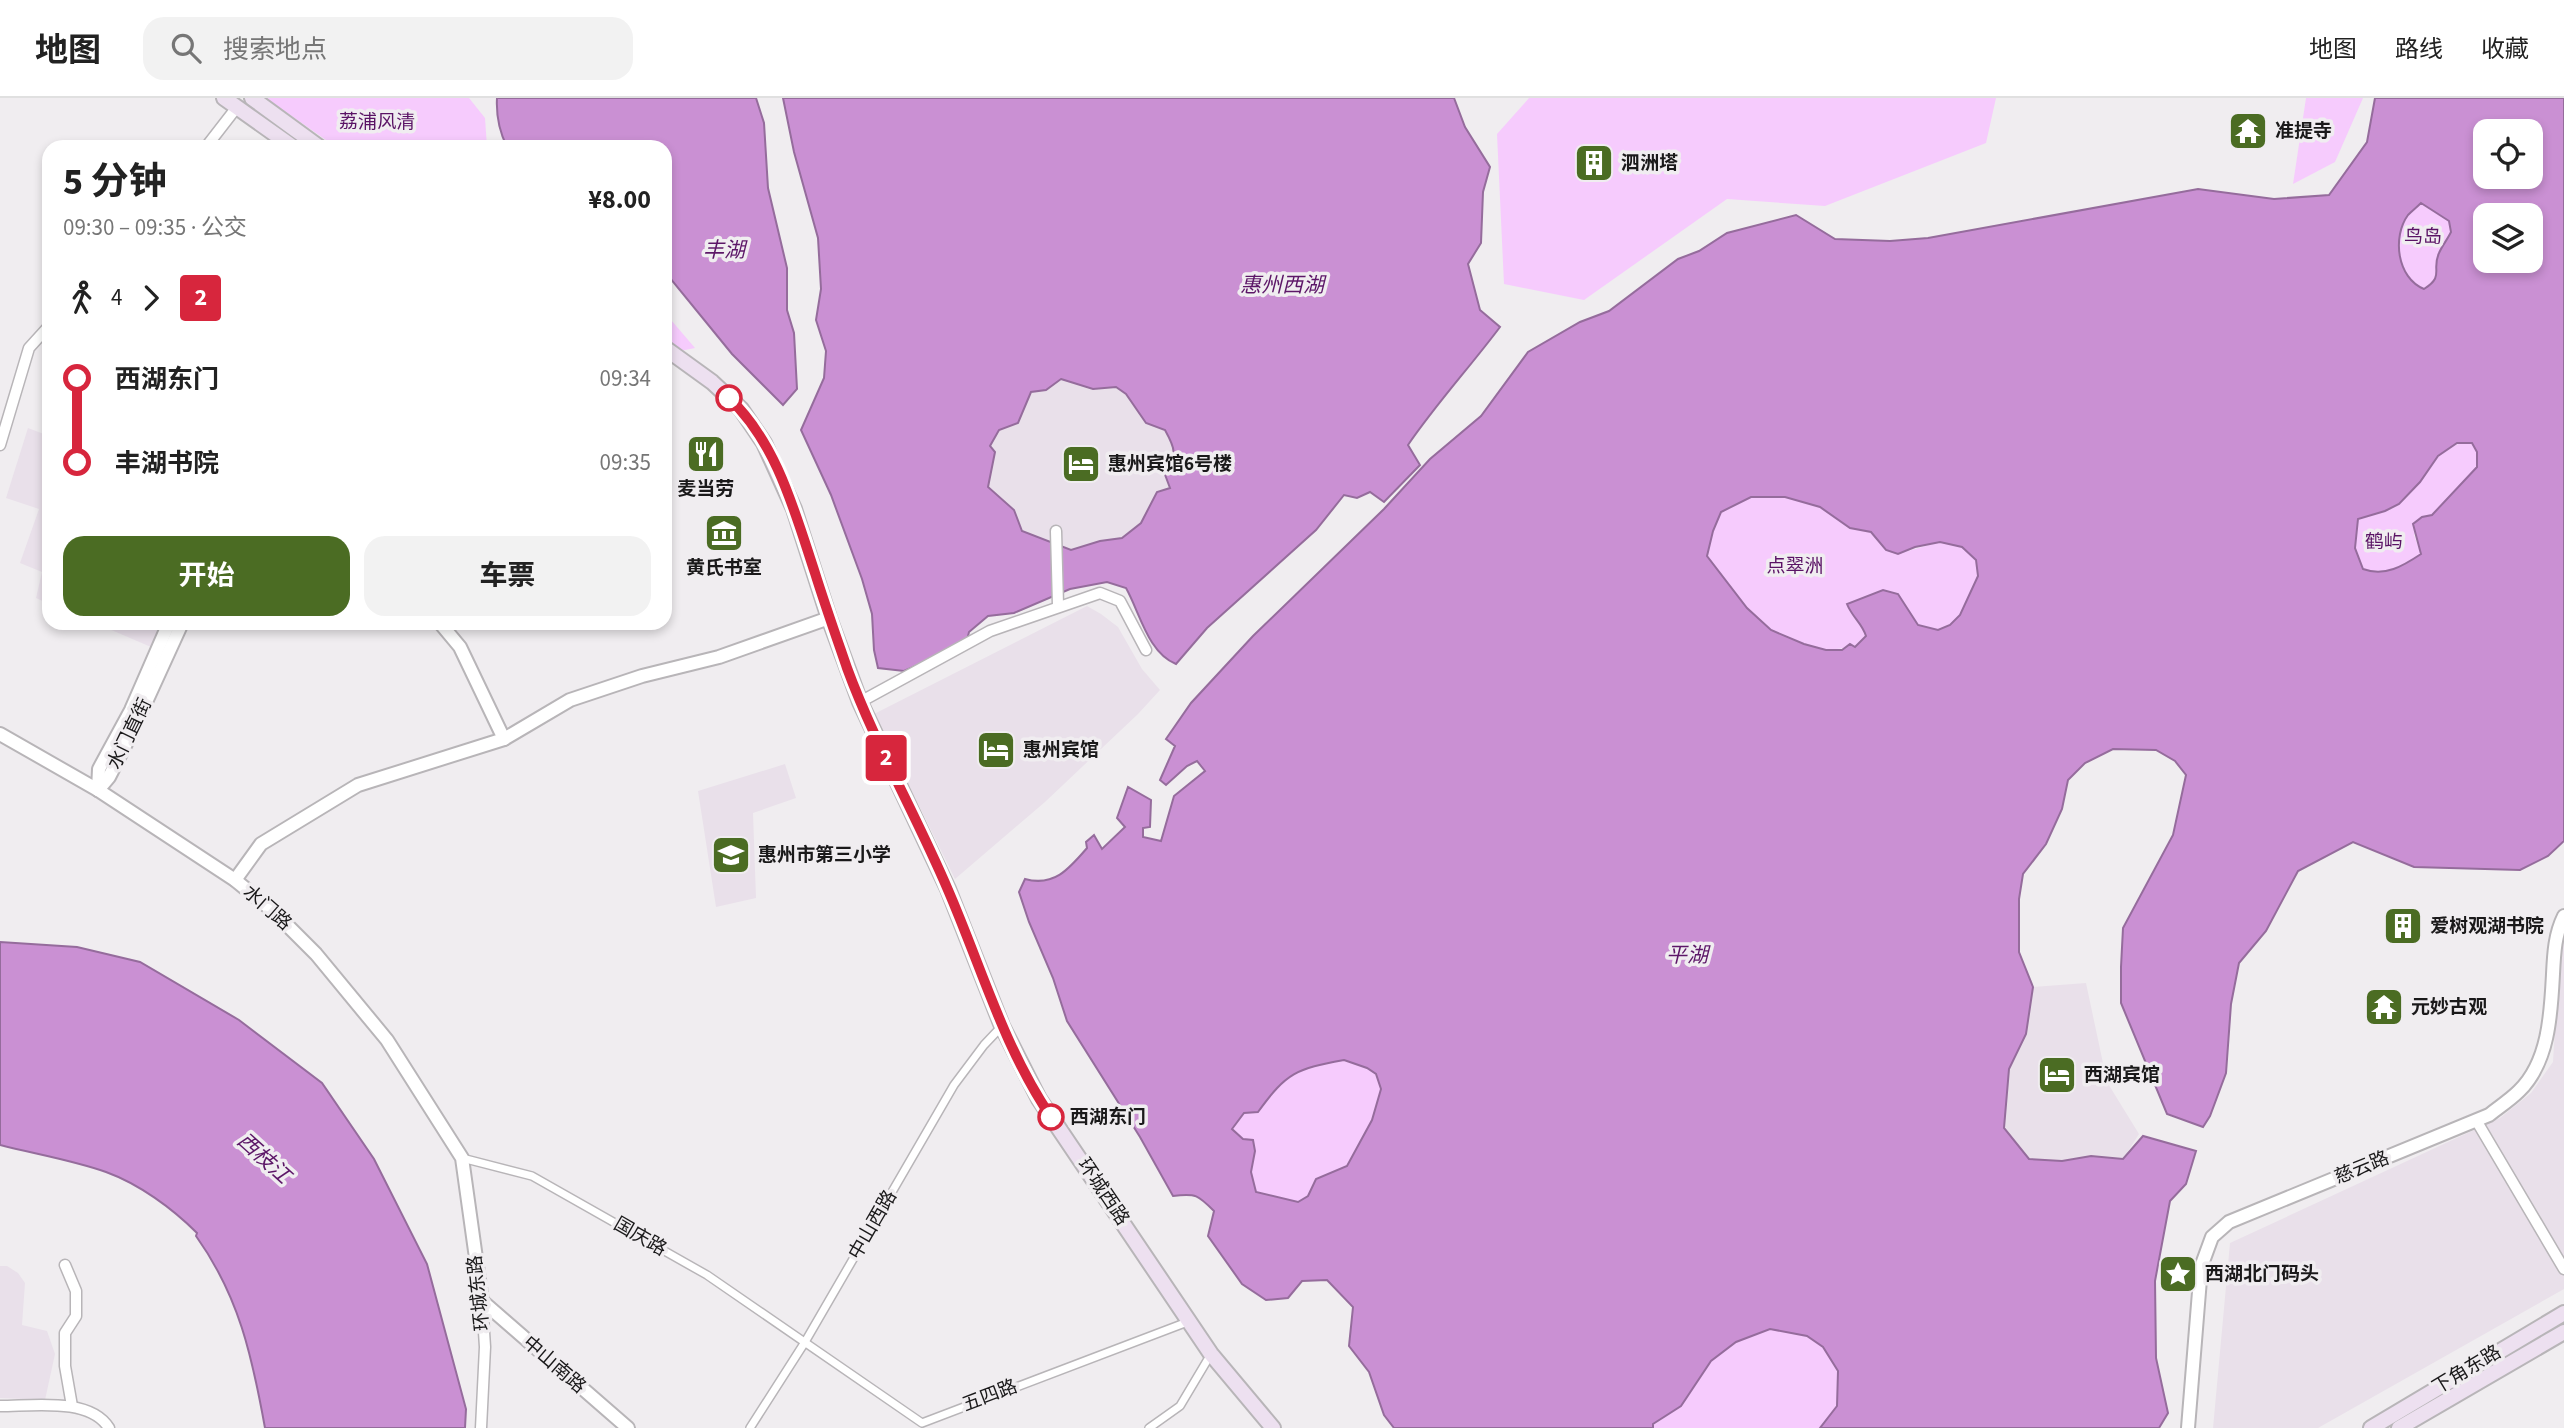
<!DOCTYPE html>
<html lang="zh">
<meta charset="utf-8">
<style>
:root{--surface:#fff;--page:#f2f2f2;--text:#222;--muted:#767676;--line:#e0e0e0;--accent:#4b6c23}
body{margin:0;font-family:"Source Sans 3","Noto Sans SC",sans-serif;background:var(--page);color:var(--text);height:100vh;display:flex;flex-direction:column;font-size:26px;white-space:nowrap}
*{box-sizing:border-box;margin:0}
p{font-size:23px;color:var(--muted)}
.icon{flex:none;width:38px;height:38px;fill:none;stroke:currentColor;stroke-width:2;stroke-linecap:round;stroke-linejoin:round}
.map{position:relative;flex:1;overflow:hidden}
.panel{position:absolute;left:42px;top:42px;width:630px;height:490px;display:flex;flex-direction:column;background:var(--surface);border-radius:21px;box-shadow:0 4px 10px #0003}
.panel>*{flex:none}
.badge{padding:0 14px;border-radius:5px;font-size:24px;line-height:46px}
.fabs{position:absolute;left:2473px;top:21px;display:grid;gap:14px}
.fabs a{display:grid;place-items:center;width:70px;height:70px;border-radius:14px;background:var(--surface);box-shadow:0 4px 10px #0003;font-size:35px}
.map>.badge{position:absolute;translate:-50% -50%;box-shadow:0 0 0 4px #fff}
.legs{display:flex;align-items:center;gap:10px;height:77px;padding:0 21px;font-size:23px}
.legs p{margin-inline-start:auto}
.overview{display:flex;align-items:center;justify-content:space-between;height:119px;padding:0 21px}
h1{font-size:38px;font-weight:700;line-height:52px}
.primary-button{display:flex;gap:14px;margin-top:auto;padding:14px 21px}
.primary-button a{flex:1;height:80px;border-radius:21px;background:var(--accent);color:#fff;font-size:28px;font-weight:700;line-height:80px;text-align:center}
.primary-button a+a{background:var(--page);color:var(--text)}
ul{padding:0 21px;list-style:none}
li{display:flex;align-items:center;gap:24px;height:84px;font-size:26px}
li i{display:grid;place-items:center;width:10px;height:100%;margin:0 9px;background:currentColor}
li i::after{content:'';width:18px;height:18px;margin:-9px;border:5px solid;border-radius:50%;background:var(--surface)}
li p{margin-inline-start:auto}
li:first-child i{background:linear-gradient(#0000 50%,currentColor 0)}
li:last-child i{background:linear-gradient(currentColor 50%,#0000 0)}
header{display:flex;align-items:center;gap:42px;box-sizing:border-box;height:98px;padding:0 35px;background:var(--surface);border-bottom:2px solid var(--line)}
header strong{font-size:33px}
nav{display:flex;gap:38px;margin-inline-start:auto;font-size:24px}
.search{width:490px;height:63px;background:var(--page);display:flex;align-items:center;gap:18px;box-sizing:border-box;padding:0 24px;border-radius:21px;color:var(--muted);font-size:26px}
.map>svg:first-child{display:block}
</style>
<header>
<strong>地图</strong>
<div class="search"><svg class="icon" aria-label="search" viewBox="0 0 24 24"><circle cx="10" cy="10" r="6"/><path d="M15 15l6 6"/></svg>搜索地点</div>
<nav><a>地图</a><a>路线</a><a>收藏</a></nav>
</header>
<div class="map">
<svg width="2564" height="1330" viewBox="0 0 2564 1330">
<rect width="100%" height="100%" fill="#f0edf0"/>
<g fill="#e9e0ea">
<path d="M1061 281 1093 291 1116 289 1126 296 1146 325 1165 331 1173 347 1174 360 1164 374 1170 390 1157 395 1141 425 1122 440 1100 443 1071 452 1022 433 1014 412 988 389 992 372 990 348 999 332 1018 325 1031 294 1046 292Z"/>
<path d="M28 330 49 338V506L36 500 42 474 20 465 39 411 6 400Z"/>
<path d="M1087 508 1101 516 1118 529 1142 571 1160 592 1138 616 1045 704 955 781 874 616Z"/>
<path d="M95 525H161L151 549Z"/>
<path d="M785 666 796 700 753 715 756 800 716 809 698 693Z"/>
<path d="M2564 829V1191L2318 1330H2213L2230 1145 2500 1020 2531 995 2553 964 2561 833Z"/>
<path d="M2086 885 2107 984 2139 1036 2123 1061 2091 1058 2062 1063 2029 1061 2004 1030 2009 971 2026 936 2033 889Z"/>
<path d="M0 1168H7L18 1175 25 1185 22 1227 47 1233 55 1256 45 1302 0 1300Z"/>
</g>
<g fill="#f6cbfd">
<path d="M266 0H469L485 20 487 49H336Z"/>
<path d="M1529 0H1996L1986 45 1825 108 1727 101 1584 202 1504 186 1497 36Z"/>
<path d="M2306 0H2363L2335 64 2293 86Z"/>
<path d="M2421 105 2449 123 2451 134C2447 142 2442 148 2439 155 2431 172 2445 178 2424 191 2398 180 2392 139 2408 117 2412 113 2417 109 2421 105Z"/>
<path d="M665 215 695 250 680 253 665 243Z"/>
<path d="M2472 344 2477 354V369L2432 417 2422 419 2414 437 2421 456C2403 468 2385 479 2363 471L2355 450 2358 421C2371 417 2388 415 2399 406 2427 385 2432 345 2472 344Z"/>
<path d="M1751 399H1785L1820 409 1850 430 1871 434 1886 452 1897 456 1940 444 1962 448 1976 462 1978 478 1960 517 1950 527 1938 532 1918 527 1897 496 1883 492 1848 506C1851 519 1862 525 1866 538L1855 549 1826 552 1804 546 1771 532 1747 510 1707 458 1713 433 1721 414Z"/>
<path d="M1344 962 1367 970 1376 976 1381 991 1372 1022 1347 1069 1316 1081 1308 1098 1297 1104 1256 1094 1251 1074 1255 1053 1232 1031 1244 1015 1258 1014C1287 973 1296 971 1344 962Z"/>
<path d="M1770 1231 1807 1238 1823 1249 1838 1273 1837 1308 1820 1330H1653V1327L1681 1308 1711 1263 1736 1244Z"/>
</g>
<g fill="#ca90d3" stroke="#956c9c" stroke-width="2" fill-rule="evenodd">
<path d="M497 0H756L764 25 768 90 787 170V212L794 235 797 291 783 307 732 256 665 174V49H507C499 33 496 18 497 0Z"/>
<path d="M783 0H1454L1465 29 1490 69 1483 94 1481 145 1468 166 1480 212 1500 229C1470 269 1436 306 1408 347L1420 367 1384 404 1370 394 1357 400 1344 397 1316 432 1207 530 1176 566C1148 555 1140 515 1126 490L1107 484 1070 491 1014 515 988 518 969 534 966 546 904 573 878 570 874 552 872 516 862 481 831 397 801 332 824 280 826 253 816 222 821 191 818 140 794 54ZM1061 281 1093 291 1116 289 1126 296 1146 325 1165 332C1176 352 1177 355 1164 374L1170 390 1157 394 1141 425 1122 440 1100 443 1071 452 1022 433 1014 412 988 389 995 354 990 348 999 332 1018 325 1031 294 1046 292Z"/>
<path d="M2375 0H2564V743L2548 758 2520 772 2414 769 2353 744 2298 773 2266 833 2239 865 2231 906 2226 975 2210 1018 2203 1029 2167 1016 2121 905V869L2123 830 2173 737 2186 677 2175 663 2156 652 2113 651 2085 665 2068 682 2062 711 2046 746 2023 776 2019 801V854L2033 889 2026 936 2009 971 2004 1030 2029 1061 2062 1063 2091 1058 2123 1061 2143 1038 2196 1053 2186 1086 2170 1103 2155 1183 2156 1260 2168 1315 2159 1330H1820L1837 1308 1838 1273 1823 1249 1807 1238 1770 1231 1736 1244 1711 1263 1681 1308 1653 1326V1330H1394L1384 1317 1369 1274 1349 1248 1353 1209 1327 1182 1302 1183 1288 1200 1266 1202 1242 1186 1208 1138 1214 1113C1198 1097 1196 1095 1173 1098L1140 1039 1067 923 1053 880 1029 824 1019 794 1025 781C1054 789 1069 771 1087 750L1086 744 1094 737 1102 751 1125 729 1117 720 1128 689 1151 702 1150 729 1143 730V739L1161 743 1174 698 1205 673 1197 663 1187 668 1166 687 1160 682 1175 648 1166 641 1191 605 1253 538 1384 411 1430 361 1481 318 1528 254 1580 224 1609 213 1678 161 1699 153 1727 135 1796 117 1835 141 1890 143 1928 140 2198 91 2274 101 2329 97 2367 44ZM2485 33H2530V79H2485ZM2421 105 2449 123 2451 134C2447 142 2442 148 2439 155 2431 172 2445 178 2424 191 2397 180 2392 139 2408 117 2412 113 2417 109 2421 105ZM2485 117H2530V163H2485ZM2457 345H2472L2477 354V369L2432 417 2422 419 2413 426 2421 456C2403 468 2385 479 2363 471L2355 450 2358 421 2385 413 2399 406 2420 384 2438 358ZM1751 399H1785L1820 409 1850 430 1871 434 1886 452 1898 456 1915 449 1940 444 1962 449 1976 462 1978 478 1960 517 1950 527 1938 532 1918 527 1898 496 1883 492 1847 506C1852 519 1862 525 1866 538L1855 549 1850 546 1842 552H1826L1804 546 1771 532 1747 510 1707 458 1713 433 1721 414ZM1344 962 1367 970 1376 976 1381 991 1372 1022 1347 1068 1316 1081 1308 1098 1298 1104 1256 1094 1251 1074 1255 1053 1253 1042 1243 1041 1232 1031 1244 1015 1258 1014C1287 974 1296 971 1344 962Z"/>
<path d="M0 844 77 849 140 864 239 922 322 985 374 1061 427 1166 466 1311 465 1330H265C252 1258 239 1198 196 1138L197 1135C172 1110 139 1086 106 1074 72 1062 35 1056 0 1047Z"/>
</g>
<g fill="none" stroke-linecap="round" stroke-linejoin="round">
<g stroke="#b8b5b8" stroke-width="10">
<g id="pedestrian">
<path d="M462 1060 532 1078 707 1177 922 1325 1190 1223"/>
<path d="M750 1330 805 1244 954 987 984 947 1002 928"/>
<path d="M1149 1330 1180 1308 1211 1256"/>
</g>
</g>
<g stroke="#b8b5b8" stroke-width="13">
<g id="minor">
<path d="M206 49 237 9"/>
<path d="M0 347 29 250 49 228"/>
<path d="M1056 433 1058 507"/>
<path d="M860 604 990 533 1100 495 1120 503 1146 552"/>
<path d="M2476 1022 2564 1171"/>
<path d="M65 1167 76 1193V1218L65 1235V1268L72 1308"/>
<path d="M0 1308C33 1308 90 1299 109 1330"/>
<path d="M481 1330 485 1249 482 1203"/>
</g>
</g>
<g stroke="#b8b5b8" stroke-width="16">
<g id="tertiary">
<path d="M0 636 98 692 235 782 273 813 316 856 387 942 462 1060 482 1203 628 1330"/>
<path d="M504 641 570 602 642 578 719 559 829 520"/>
<path d="M98 692 109 679 135 628 182 525"/>
<path d="M98 692 99 671 131 612 169 525"/>
<path d="M235 782 261 746 358 687 504 641 460 549 440 525"/>
<path d="M2188 1330 2201 1169 2212 1139 2229 1124 2489 1017C2499 1009 2510 1002 2519 993 2549 964 2551 915 2553 876 2554 855 2555 836 2564 818"/>
</g>
</g>
<g stroke="#b8b5b8" stroke-width="18">
<g id="secondary">
<path d="M224 0 293 49"/>
<path d="M252 0 319 49"/>
<path d="M665 250 712 284 741 311 764 345 794 411 829 520 860 604 948 791 1002 928 1039 1001 1211 1256 1273 1330"/>
<path d="M2371 1330 2564 1215"/>
<path d="M2399 1330 2564 1234"/>
</g>
</g>
<use href="#pedestrian" stroke="#fff" stroke-width="7"/>
<use href="#minor" stroke="#fff" stroke-width="10"/>
<use href="#tertiary" stroke="#fff" stroke-width="12"/>
<use href="#secondary" stroke="#ede0f0" stroke-width="14"/>
</g>
<g fill="none" stroke-linecap="round" stroke-linejoin="round">
<g stroke="#fff" stroke-width="16">
<path id="line-1" d="M729 300C777 345 795 415 815 475 825 507 836 538 847 570 875 646 916 717 948 792 981 868 1004 950 1051 1019"/>
</g>
<use href="#line-1" stroke="#d7263d" stroke-width="10"/>
</g>
<defs>
<g id="temple-square" transform="scale(2.0125)"><rect x="-9" y="-9" width="18" height="18" rx="4" fill="#4b6c23" stroke="#f0edf0"/><path d="M0-6L5-2H3V0L6.5 2.5H4V6H1.5V3h-3V6H-4V2.5H-6.5L-3 0V-2H-5Z" fill="#fff"/></g>
<g id="building-square" transform="scale(2.0125)"><rect x="-9" y="-9" width="18" height="18" rx="4" fill="#4b6c23" stroke="#f0edf0"/><path d="M-4-6H4V6H1V3H-1V6H-4ZM-2.5-4.3h1.7v1.8h-1.7ZM.8-4.3h1.7v1.8H.8ZM-2.5-1h1.7V.8h-1.7ZM.8-1h1.7V.8H.8Z" fill="#fff"/></g>
<g id="restaurant-square" transform="scale(2.0125)"><rect x="-9" y="-9" width="18" height="18" rx="4" fill="#4b6c23" stroke="#f0edf0"/><path d="M-5-6h1v4h1v-4h1v4h1v-4h1v5L-1.5 .5V6h-2V.5L-5-1ZM5-6V6H3V1.5H1.5Q1.5-4 5-6Z" fill="#fff"/></g>
<g id="hotel-square" transform="scale(2.0125)"><rect x="-9" y="-9" width="18" height="18" rx="4" fill="#4b6c23" stroke="#f0edf0"/><path d="M-6-4.5h1.5V1H6V5H4.5V3h-9V5H-6ZM-4 0a1.8 1.8 0 1 1 3.6 0ZM.5 0V-2.5h3Q6-2.5 6 0Z" fill="#fff"/></g>
<g id="museum-square" transform="scale(2.0125)"><rect x="-9" y="-9" width="18" height="18" rx="4" fill="#4b6c23" stroke="#f0edf0"/><path d="M0-6L6-3V-2H-6V-3ZM-5-1h2V3h-2ZM-1-1h2V3h-2ZM3-1h2V3H3ZM-6 4H6V6H-6Z" fill="#fff"/></g>
<g id="school-square" transform="scale(2.0125)"><rect x="-9" y="-9" width="18" height="18" rx="4" fill="#4b6c23" stroke="#f0edf0"/><path d="M0-5L7-2L0 1L-7-2ZM-4 1L0 2.5L4 1V4Q0 6-4 4Z" fill="#fff"/></g>
<g id="sight-square" transform="scale(2.0125)"><rect x="-9" y="-9" width="18" height="18" rx="4" fill="#4b6c23" stroke="#f0edf0"/><path d="M0-6L1.8-2.2L6-1.7L2.9 1.2L3.7 5.4L0 3.3L-3.7 5.4L-2.9 1.2L-6-1.7L-1.8-2.2Z" fill="#fff"/></g>
</defs>
<g fill-rule="evenodd">
<use href="#temple-square" x="2248" y="33"/>
<use href="#building-square" x="1594" y="65"/>
<use href="#restaurant-square" x="706" y="356"/>
<use href="#hotel-square" x="1081" y="366"/>
<use href="#museum-square" x="724" y="435"/>
<use href="#hotel-square" x="996" y="652"/>
<use href="#school-square" x="731" y="757"/>
<use href="#building-square" x="2403" y="828"/>
<use href="#temple-square" x="2384" y="909"/>
<use href="#hotel-square" x="2057" y="977"/>
<use href="#sight-square" x="2178" y="1176"/>
</g>
<g fill="#fff" stroke="#d7263d" stroke-width="3.5">
<circle cx="729" cy="300" r="12"/>
<circle cx="1051" cy="1019" r="12"/>
</g>
<g text-anchor="middle" dominant-baseline="central" stroke-width="7" stroke-linejoin="round" paint-order="stroke">
<g font-size="19" fill="#5a1365" stroke="#f0edf0">
<text x="377" y="24">荔浦风清</text>
<text x="2423" y="139">鸟岛</text>
<text x="2384" y="444">鹤屿</text>
<text x="1795" y="468">点翠洲</text>
</g>
<g font-size="19" font-weight="bold" fill="#1a191a" stroke="#f0edf0" text-anchor="start">
<text x="2275" y="33">准提寺</text>
<text x="1621" y="65">泗洲塔</text>
<text x="1108" y="366">惠州宾馆6号楼</text>
<text x="706" y="391" text-anchor="middle">麦当劳</text>
<text x="724" y="470" text-anchor="middle">黄氏书室</text>
<text x="1023" y="652">惠州宾馆</text>
<text x="758" y="757">惠州市第三小学</text>
<text x="2430" y="828">爱树观湖书院</text>
<text x="2411" y="909">元妙古观</text>
<text x="2084" y="977">西湖宾馆</text>
<text x="2205" y="1176">西湖北门码头</text>
</g>
<g font-size="19" fill="#1a191a" stroke="#f0edf0">
<text transform="translate(130 636) rotate(-64)">水门直街</text>
<text transform="translate(267 810) rotate(41)">水门路</text>
<text transform="translate(2362 1070) rotate(-22)">慈云路</text>
<text transform="translate(1103 1094) rotate(56)">环城西路</text>
<text transform="translate(873 1127) rotate(-60)">中山西路</text>
<text transform="translate(640 1139) rotate(30)">国庆路</text>
<text transform="translate(479 1195) rotate(-96)">环城东路</text>
<text transform="translate(554 1267) rotate(41)">中山南路</text>
<text transform="translate(2467 1272) rotate(-31)">下角东路</text>
<text transform="translate(990 1298) rotate(-21)">五四路</text>
</g>
<g font-size="19" font-weight="bold" fill="#1a191a" stroke="#f0edf0" text-anchor="start">
<text x="1070" y="1019">西湖东门</text>
</g>
<g font-size="21" font-style="italic" fill="#5c1667" stroke="#f0edf0">
<text x="724" y="152">丰湖</text>
<text x="1282" y="187">惠州西湖</text>
<text x="1687" y="857">平湖</text>
<text transform="translate(264 1060) rotate(42)">西枝江</text>
</g>
</g>
</svg>
<div class="fabs">
<a><svg class="icon" aria-label="locate" viewBox="0 0 24 24"><circle cx="12" cy="12" r="6"/><path d="M12 2v4M12 18v4M2 12h4M18 12h4"/></svg></a>
<a><svg class="icon" aria-label="layers" viewBox="0 0 24 24"><path d="M12 4l9 5-9 5-9-5zM3 14l9 5 9-5"/></svg></a>
</div>
<b class="badge" style="left:886px;top:660px;background:#d7263d;color:#fff">2</b>
<section class="panel">
<div class="overview"><div><h1>5 分钟</h1><p>09:30 – 09:35 · 公交</p></div><b>¥8.00</b></div>
<div class="legs"><svg class="icon" aria-label="walk" viewBox="0 0 24 24"><circle cx="13" cy="4" r="2"/><path d="M13 8l-2 6 4 7M11 14l-3 7M7 12l3-4h3l4 4"/></svg>4<svg class="icon" aria-label="forward" viewBox="0 0 24 24"><path d="M9 5l7 7-7 7"/></svg><b class="badge" style="background:#d7263d;color:#fff">2</b></div>
<ul>
<li><i style="color:#d7263d"></i><b>西湖东门</b><p>09:34</p></li>
<li><i style="color:#d7263d"></i><b>丰湖书院</b><p>09:35</p></li>
</ul>
<div class="primary-button"><a>开始</a><a>车票</a></div>
</section>
</div>
